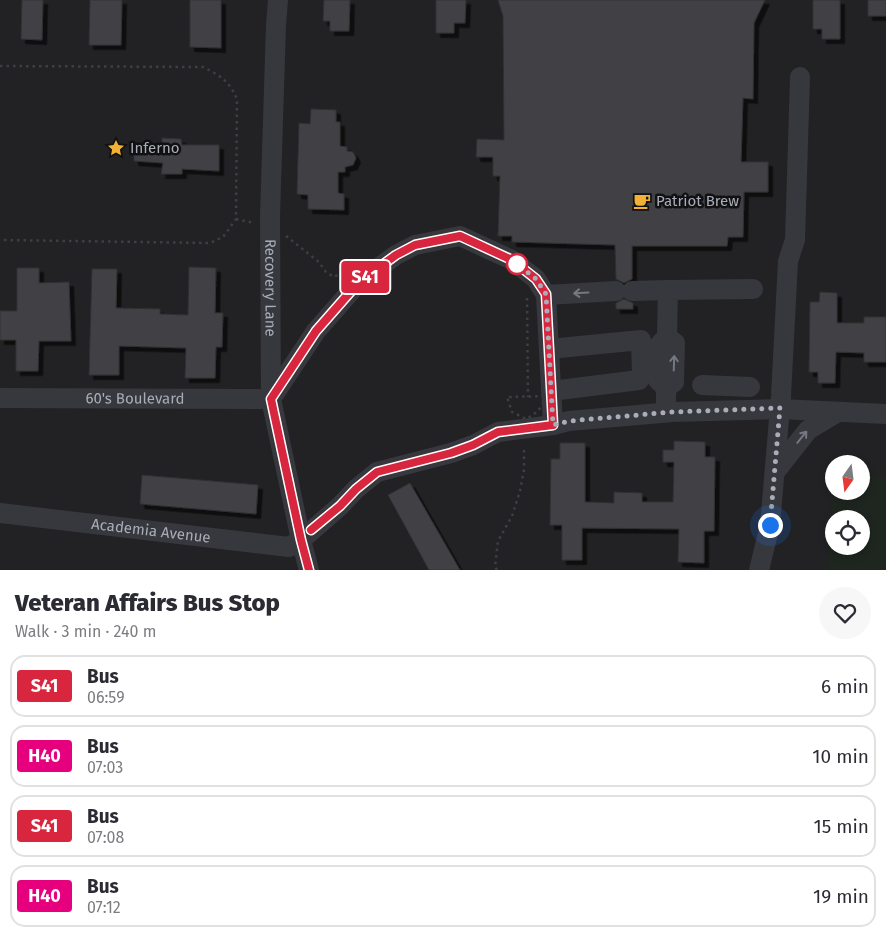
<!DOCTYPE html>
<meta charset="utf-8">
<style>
:root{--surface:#fff;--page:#f7f7f7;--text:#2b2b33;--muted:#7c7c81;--line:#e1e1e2}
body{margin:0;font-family:"Fira Sans",sans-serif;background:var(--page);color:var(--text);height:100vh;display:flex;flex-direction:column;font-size:19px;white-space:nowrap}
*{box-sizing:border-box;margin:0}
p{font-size:16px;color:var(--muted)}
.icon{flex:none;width:28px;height:28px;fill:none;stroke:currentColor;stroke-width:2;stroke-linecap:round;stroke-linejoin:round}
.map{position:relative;height:570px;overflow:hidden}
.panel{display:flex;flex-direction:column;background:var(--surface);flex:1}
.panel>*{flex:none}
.badge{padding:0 10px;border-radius:4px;font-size:18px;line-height:32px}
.needle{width:32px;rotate:194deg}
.buttons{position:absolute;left:825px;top:455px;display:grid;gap:10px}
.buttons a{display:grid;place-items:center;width:45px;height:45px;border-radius:50%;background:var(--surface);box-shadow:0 2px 8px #0003;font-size:25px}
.you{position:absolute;width:25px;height:25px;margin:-12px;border:4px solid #fff;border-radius:50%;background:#1a73e8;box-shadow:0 0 0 8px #1a73e833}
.map>.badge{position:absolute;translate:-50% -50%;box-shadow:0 0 0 2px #fff}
.round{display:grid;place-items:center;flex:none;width:52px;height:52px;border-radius:26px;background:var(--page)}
.overview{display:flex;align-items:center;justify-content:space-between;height:85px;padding:0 15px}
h1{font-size:24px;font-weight:800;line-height:38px}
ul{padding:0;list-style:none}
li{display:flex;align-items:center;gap:15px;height:62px;margin:0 10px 8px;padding:0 5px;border:2px solid var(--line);border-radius:15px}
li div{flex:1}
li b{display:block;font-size:19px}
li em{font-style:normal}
li .badge{min-width:55px;font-weight:700;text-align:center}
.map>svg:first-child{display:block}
</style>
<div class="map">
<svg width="886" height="570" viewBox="0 0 886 570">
<defs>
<filter id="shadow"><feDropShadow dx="4.5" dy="4.5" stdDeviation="0" flood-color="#0009"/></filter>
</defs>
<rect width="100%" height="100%" fill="#161618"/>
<path fill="#222225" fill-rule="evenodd" d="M0 0H886V570H0ZM834 464H861V491H834ZM834 519H861V546H834Z"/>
<path fill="#1e261f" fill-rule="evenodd" d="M886 475V570H827L833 492 861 491V476ZM834 519H861V546H834Z"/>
<g fill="#404145" stroke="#303034" filter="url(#shadow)">
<path d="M22 0H43L42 40 21 39Z"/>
<path d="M90 0H122L121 45H89Z"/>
<path d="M190 0H221V48L190 47Z"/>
<path d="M324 0H350L349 31H330V21H323Z"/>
<path d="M436 0H466L465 23H454V33H436Z"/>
<path d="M498 0H765L754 23 753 99 743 98 741 162H768V192H744L743 237H728L727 246H632V279L624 283 616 279 615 245 512 242V236H498L500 176H493V157H476L477 139 504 140 503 16Z"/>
<path d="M813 0H840V39H822V29H813Z"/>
<rect x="868" y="0" width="18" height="16"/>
<path d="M311 109 336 110V122H340V146L347 147V151L353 152 356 158 353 165 345 167V172H338V193L344 194V210L308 209V195L297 194 299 123 310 124Z"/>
<path d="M162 138 181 139 182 145H219V171L182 169V174H161L163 163 134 161V151L162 152Z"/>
<path d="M189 267 216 268 215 313H223L222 347H216L215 378H185L186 348 119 346V375H89L92 269H117L116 308 160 309V314L188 315Z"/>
<path d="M17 268H39V283L69 282 71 341H39L38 371H16V340H0V311H17Z"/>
<path d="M820 292 837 293V323H864V317H886V362H864V353L836 352 835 383H818V372H809L810 302H819Z"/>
<path d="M624 299 633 303V309H616V303Z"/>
<path d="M674 441 705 442V457H715L714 531H704V563L678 562 679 529 582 528V560H562V525H550L551 459H560V443H585V502L614 503V492L642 493V502H673L674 462H663V450H674Z"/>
<path d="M142 475 258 485 256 514 140 504Z"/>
<path d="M410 483 460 570H429L388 495Z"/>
</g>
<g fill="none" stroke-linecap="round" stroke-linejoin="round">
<g stroke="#3d3f44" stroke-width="2.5" stroke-dasharray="2.5 4" stroke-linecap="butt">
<path d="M0 66 203 67C221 76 229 81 237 99L236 219 223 237 210 243 0 240"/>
<path d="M236 219 254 223"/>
<path d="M286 236 319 262 326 272 334 277 344 271"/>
<path d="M527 298 528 397"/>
<path d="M546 396C542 408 537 413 526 419L512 412 507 397Z"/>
<path d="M497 570 495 567 498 541 512 516 520 491 524 470V446"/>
</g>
<g stroke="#37383d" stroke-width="20">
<path id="s1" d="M278 0 276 25 270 216 271 399 301 540 309 570"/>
<path d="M632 291 668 290"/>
<path d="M546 295 616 291"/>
<path d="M549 349 641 340 642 374 639 380 551 391"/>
<path d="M702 385 750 387"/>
<path d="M666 388 674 382 675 343 667 337"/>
<path id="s2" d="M0 398 271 399"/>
<path d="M271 399 316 331 359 282 396 255 415 245 460 236 512 260 536 279 546 295 553 425"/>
<path d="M666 412V388L658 380 660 344 667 337 668 290 753 289"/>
<path d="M775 472 808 430 838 412"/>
<path id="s3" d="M0 513 289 547 301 540 340 506 356 489 377 472 451 453 473 445 498 432 553 425 569 421 672 412 780 409 886 414"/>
<path d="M759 570 770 525 781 396 788 261 795 240 800 77"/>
</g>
</g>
<defs><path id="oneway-shaft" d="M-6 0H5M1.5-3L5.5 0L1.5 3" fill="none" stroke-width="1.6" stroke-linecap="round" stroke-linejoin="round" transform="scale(1.25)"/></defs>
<g stroke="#757881">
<use href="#oneway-shaft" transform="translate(581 293) rotate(177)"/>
<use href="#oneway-shaft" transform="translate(674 363) rotate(-88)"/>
<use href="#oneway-shaft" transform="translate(802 437) rotate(-51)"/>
</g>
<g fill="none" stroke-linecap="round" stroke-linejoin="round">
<g stroke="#fff" stroke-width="11">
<path id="line" d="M309 570 301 540 271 399 316 331 359 282 396 255 415 245 460 236 512 260 536 279 546 294 553 425 498 432 473 445 451 453 377 472 356 489 340 506 311 530"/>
</g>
<use href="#line" stroke="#d7263d" stroke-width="8"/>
<path stroke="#a8adb8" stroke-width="5" stroke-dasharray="0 9" d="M517 264 512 260 536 279 546 294 553 425 569 421 672 412 780 408 770 525"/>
</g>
<defs>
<g id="sight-bare" transform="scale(1.35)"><path d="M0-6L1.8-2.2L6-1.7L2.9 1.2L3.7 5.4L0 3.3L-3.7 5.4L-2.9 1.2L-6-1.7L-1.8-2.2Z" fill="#f2b134" stroke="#111113" stroke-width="2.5" paint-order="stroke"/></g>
<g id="cafe-bare" transform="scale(1.35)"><path d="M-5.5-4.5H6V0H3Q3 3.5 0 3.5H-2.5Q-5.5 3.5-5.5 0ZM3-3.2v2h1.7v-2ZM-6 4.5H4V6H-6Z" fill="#f2b134" stroke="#111113" stroke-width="2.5" paint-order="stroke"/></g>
</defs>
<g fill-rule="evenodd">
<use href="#sight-bare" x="116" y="148"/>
<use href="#cafe-bare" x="642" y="201"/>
</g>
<circle fill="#fff" stroke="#d7263d" stroke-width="2.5" cx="517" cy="264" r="10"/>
<g text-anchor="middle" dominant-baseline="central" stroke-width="5" stroke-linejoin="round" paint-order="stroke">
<g font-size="15" fill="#a8adb8" stroke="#111113" text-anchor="start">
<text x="130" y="148">Inferno</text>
<text x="656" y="201">Patriot Brew</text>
</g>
<g font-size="15" fill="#a8adb8" stroke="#111113">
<text stroke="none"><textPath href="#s1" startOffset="288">Recovery Lane</textPath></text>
<text stroke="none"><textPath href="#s2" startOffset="135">60's Boulevard</textPath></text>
<text stroke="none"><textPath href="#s3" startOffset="152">Academia Avenue</textPath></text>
</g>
</g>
</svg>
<div class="buttons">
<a><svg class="needle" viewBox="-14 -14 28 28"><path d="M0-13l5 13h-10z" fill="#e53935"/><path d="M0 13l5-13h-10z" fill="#7c7c81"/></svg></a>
<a><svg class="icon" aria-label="locate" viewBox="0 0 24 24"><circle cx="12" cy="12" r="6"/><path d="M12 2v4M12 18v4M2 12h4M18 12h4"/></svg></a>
</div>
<div class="you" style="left:770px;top:525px"></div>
<b class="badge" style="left:365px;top:277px;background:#d7263d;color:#fff">S41</b>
</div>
<section class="panel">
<div class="overview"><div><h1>Veteran Affairs Bus Stop</h1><p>Walk · 3 min · 240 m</p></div><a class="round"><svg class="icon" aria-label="heart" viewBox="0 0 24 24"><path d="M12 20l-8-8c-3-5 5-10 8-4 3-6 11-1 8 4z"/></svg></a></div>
<ul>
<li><span class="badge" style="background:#d7263d;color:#fff">S41</span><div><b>Bus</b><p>06:59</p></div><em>6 min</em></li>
<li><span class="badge" style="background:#e6007e;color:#fff">H40</span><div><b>Bus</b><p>07:03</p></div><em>10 min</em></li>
<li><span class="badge" style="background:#d7263d;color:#fff">S41</span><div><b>Bus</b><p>07:08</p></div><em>15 min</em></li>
<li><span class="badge" style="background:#e6007e;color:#fff">H40</span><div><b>Bus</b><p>07:12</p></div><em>19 min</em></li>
</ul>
</section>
